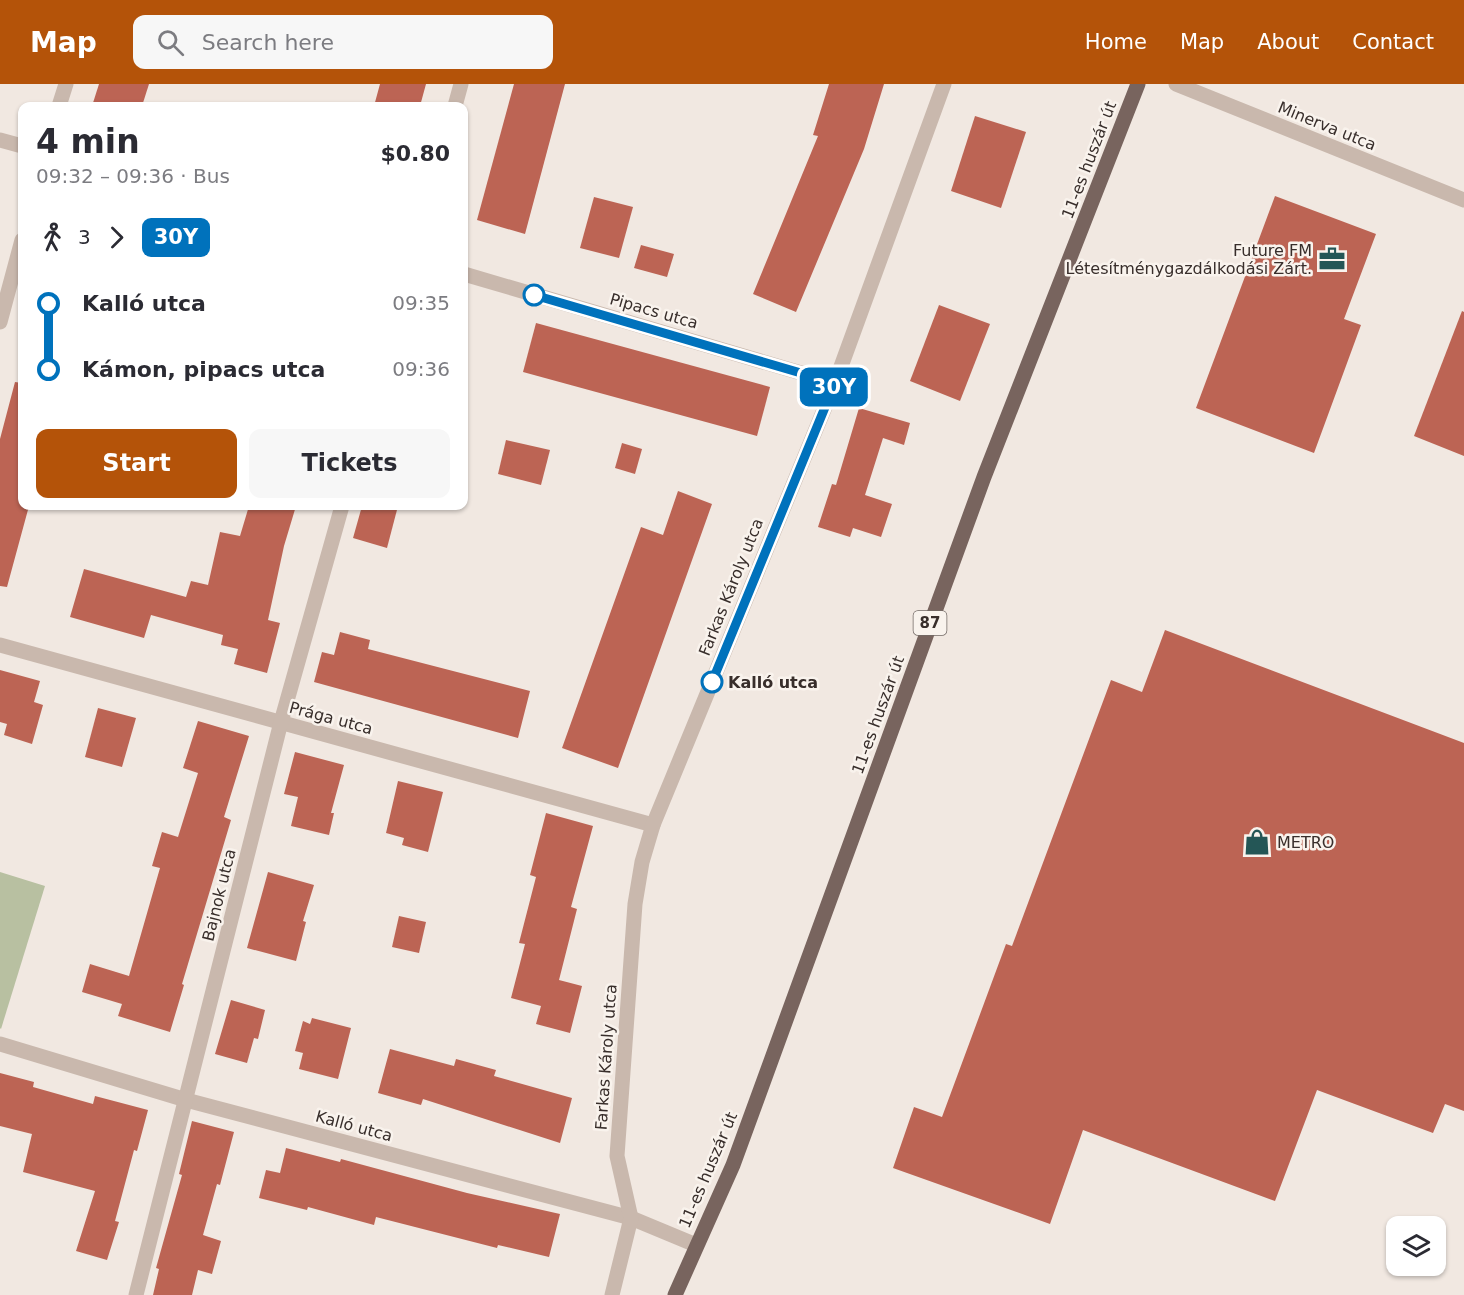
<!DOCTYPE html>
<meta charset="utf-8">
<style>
:root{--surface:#fff;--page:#f7f7f7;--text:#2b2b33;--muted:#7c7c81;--accent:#b45309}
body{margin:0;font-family:"DejaVu Sans",sans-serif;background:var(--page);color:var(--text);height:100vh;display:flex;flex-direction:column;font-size:22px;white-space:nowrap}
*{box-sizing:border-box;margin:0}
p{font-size:20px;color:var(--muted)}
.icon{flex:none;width:33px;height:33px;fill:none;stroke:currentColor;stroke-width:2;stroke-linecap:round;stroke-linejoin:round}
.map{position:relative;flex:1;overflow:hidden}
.details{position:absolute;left:18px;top:18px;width:450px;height:408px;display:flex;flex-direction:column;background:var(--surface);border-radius:12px;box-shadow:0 2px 4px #0004}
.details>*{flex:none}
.badge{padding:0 12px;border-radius:9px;font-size:21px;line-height:39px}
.tools{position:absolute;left:1386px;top:1132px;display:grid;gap:12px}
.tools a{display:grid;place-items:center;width:60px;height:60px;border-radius:12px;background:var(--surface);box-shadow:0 2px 4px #0004;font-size:30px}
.map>.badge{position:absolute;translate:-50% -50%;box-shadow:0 0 0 3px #fff}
.legs{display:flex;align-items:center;gap:9px;height:66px;padding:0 18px;font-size:20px}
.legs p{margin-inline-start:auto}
.overview{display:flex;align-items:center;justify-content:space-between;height:102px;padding:0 18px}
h1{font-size:33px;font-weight:700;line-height:45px}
.button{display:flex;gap:12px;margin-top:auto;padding:12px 18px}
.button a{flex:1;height:69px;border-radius:12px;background:var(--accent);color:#fff;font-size:24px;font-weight:700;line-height:69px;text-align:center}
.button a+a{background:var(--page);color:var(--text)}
ul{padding:0 18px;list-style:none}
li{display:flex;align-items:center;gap:21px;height:66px;font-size:22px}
li i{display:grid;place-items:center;width:9px;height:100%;margin:0 8px;background:currentColor}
li i::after{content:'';width:15px;height:15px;margin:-8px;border:4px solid;border-radius:50%;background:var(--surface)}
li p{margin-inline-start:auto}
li:first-child i{background:linear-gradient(#0000 50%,currentColor 0)}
li:last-child i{background:linear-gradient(currentColor 50%,#0000 0)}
header{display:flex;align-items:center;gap:36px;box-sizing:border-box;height:84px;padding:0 30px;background:var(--accent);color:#fff}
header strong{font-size:28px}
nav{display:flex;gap:33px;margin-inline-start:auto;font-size:21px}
.search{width:420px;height:54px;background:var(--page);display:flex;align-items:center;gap:15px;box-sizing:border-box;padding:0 21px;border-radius:12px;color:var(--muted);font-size:22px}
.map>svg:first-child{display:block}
</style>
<header>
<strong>Map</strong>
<div class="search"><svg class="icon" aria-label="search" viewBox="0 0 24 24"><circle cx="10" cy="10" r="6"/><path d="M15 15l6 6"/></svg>Search here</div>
<nav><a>Home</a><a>Map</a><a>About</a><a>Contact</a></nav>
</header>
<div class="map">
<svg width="1464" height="1211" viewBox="0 0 1464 1211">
<rect width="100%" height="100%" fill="#f1e8e1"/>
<path fill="#b8c0a1" d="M0 788 45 802 1 945 0 944Z"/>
<g fill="#bc6454">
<path d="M99 0H149L142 22H92Z"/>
<path d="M380 0H426L420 22H374Z"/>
<path d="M514 0H565L525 150 477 136Z"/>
<path d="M829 0H884L864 65 796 228 753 210 818 52 813 51Z"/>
<path d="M975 32 1026 48 1001 124 951 107Z"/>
<path d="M1275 112 1376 150 1344 235 1361 241 1314 369 1196 324Z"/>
<path d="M594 113 633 123 619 174 580 164Z"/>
<path d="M641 161 674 170 667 193 634 184Z"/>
<path d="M939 221 990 240 960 317 910 297Z"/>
<path d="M1462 227 1464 228V372L1414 352Z"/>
<path d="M536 239 770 303 757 352 523 288Z"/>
<path d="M15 298 22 299V422H29L7 503 0 502V355Z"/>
<path d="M859 324 910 339 904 361 883 354 865 411 892 420 881 453 853 444 850 453 818 443 832 400 836 401Z"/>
<path d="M506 356 550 366 541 401 498 390Z"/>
<path d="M622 359 642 365 635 390 615 384Z"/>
<path d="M678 407 712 420 618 684 562 664 641 443 663 451Z"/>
<path d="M249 422H296L284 462 268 536 280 539 267 589 234 580 238 565 221 561 223 551 151 531 144 554 70 533 84 485 186 513 191 497 208 501 220 448 240 452Z"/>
<path d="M362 422H398L387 464 353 454Z"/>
<path d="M1165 546 1464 659V1027L1445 1020 1433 1049 1317 1006 1275 1117 1083 1046 1050 1140 893 1084 914 1023 942 1033 1006 860 1012 862 1111 596 1142 608Z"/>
<path d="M340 548 370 556 368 565 530 607 518 654 314 598 322 568 334 571Z"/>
<path d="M0 586 40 597 34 618 43 621 32 660 4 651 7 640 0 638Z"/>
<path d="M98 624 136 634 122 683 85 673Z"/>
<path d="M198 637 249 652 224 733 231 736 182 900 184 901 170 948 118 932 122 920 82 908 90 880 129 892 160 784 152 782 162 748 178 753 198 689 183 684Z"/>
<path d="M295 668 344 681 331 729H334L329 751 291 742 298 713 284 710Z"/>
<path d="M398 697 443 708 428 768 402 761 404 754 386 749Z"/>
<path d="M546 729 593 742 571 823 577 825 559 896 582 902 570 949 536 940 541 922 511 914 525 860 519 859 536 793 530 791Z"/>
<path d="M268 788 314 801 303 837 306 838 296 877 247 864Z"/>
<path d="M399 832 426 838 419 869 392 863Z"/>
<path d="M231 916 265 926 258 955 254 954 247 979 215 970Z"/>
<path d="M312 934 351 944 338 995 299 985 303 969 295 967 303 937 310 940Z"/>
<path d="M390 965 454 982 456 975 496 986 494 992 572 1014 560 1059 423 1015 421 1021 378 1009Z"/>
<path d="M0 989 34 998 33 1003 93 1020 95 1012 148 1026 137 1067 134 1066 115 1137 119 1138 107 1176 76 1167 95 1107 23 1088 32 1050 0 1042Z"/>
<path d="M192 1037 234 1048 220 1101 217 1100 203 1151 221 1157 212 1190 198 1186 192 1211H153L159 1185 156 1184 182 1091 179 1090Z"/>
<path d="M286 1064 340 1078 341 1075 467 1109 560 1130 549 1173 498 1161 497 1164 376 1133 374 1141 308 1123 307 1126 259 1114 266 1086 280 1089Z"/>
</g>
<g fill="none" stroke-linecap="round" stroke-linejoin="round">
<g stroke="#c9b8ad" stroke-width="15">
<path d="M1176 0 1464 116"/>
<path d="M59 22 66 0"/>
<path d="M455 22 461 0"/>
<path d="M0 56 22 62"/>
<path d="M464 190 835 299"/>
<path d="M0 238 22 156"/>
<path d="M0 561 653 741"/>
<path d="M0 960 186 1016 631 1134 696 1161"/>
<path d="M136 1211 281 638 342 422"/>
<path d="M612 1211 631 1134 617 1072 635 820 642 778 653 741 835 299 944 0"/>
</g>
<path stroke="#78645e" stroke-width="15" d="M675 1211 733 1081 984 393 1138 0"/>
</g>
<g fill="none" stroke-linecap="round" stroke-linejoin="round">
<g stroke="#fff" stroke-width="14">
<path id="line-1" d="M534 211 835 299 712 598"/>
</g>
<use href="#line-1" stroke="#0072bc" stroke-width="9"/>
</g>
<defs>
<g id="office-bare" transform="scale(2.07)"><path d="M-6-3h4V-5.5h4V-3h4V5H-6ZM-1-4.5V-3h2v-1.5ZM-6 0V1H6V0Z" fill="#245656" stroke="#f9f3ed" stroke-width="2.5" paint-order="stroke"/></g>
<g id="shop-bare" transform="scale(2.07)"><path d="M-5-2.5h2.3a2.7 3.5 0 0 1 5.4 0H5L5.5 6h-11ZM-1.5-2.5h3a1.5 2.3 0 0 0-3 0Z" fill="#245656" stroke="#f9f3ed" stroke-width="2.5" paint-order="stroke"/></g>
</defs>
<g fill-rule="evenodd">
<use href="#office-bare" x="1332" y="175"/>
<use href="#shop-bare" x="1257" y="758"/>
</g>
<g fill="#fff" stroke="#0072bc" stroke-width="3">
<circle cx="534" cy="211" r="10"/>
<circle cx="712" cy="598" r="10"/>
</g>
<g text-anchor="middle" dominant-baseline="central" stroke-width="5" stroke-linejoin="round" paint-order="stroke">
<rect fill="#f9f3ed" stroke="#726965" stroke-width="1.5" x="913.5" y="527" width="33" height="24" rx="4.5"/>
<g font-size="15" font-weight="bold" fill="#382e2b">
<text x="930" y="539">87</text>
</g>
<g font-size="16" fill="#382e2b" stroke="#f9f3ed">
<text transform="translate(1327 42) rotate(22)">Minerva utca</text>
<text transform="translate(1089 76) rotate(-69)">11-es huszár út</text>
<text transform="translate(654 227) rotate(16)">Pipacs utca</text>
<text transform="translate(731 503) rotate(-68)">Farkas Károly utca</text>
<text transform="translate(878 631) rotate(-70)">11-es huszár út</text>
<text transform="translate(331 634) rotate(15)">Prága utca</text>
<text transform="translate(219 811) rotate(-76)">Bajnok utca</text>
<text transform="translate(606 973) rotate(-86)">Farkas Károly utca</text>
<text transform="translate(354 1042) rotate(15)">Kalló utca</text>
<text transform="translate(708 1086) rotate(-67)">11-es huszár út</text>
</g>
<g font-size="16" fill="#382e2b" stroke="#f9f3ed" text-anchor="end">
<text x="1312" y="166">Future FM<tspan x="1312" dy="18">Létesítménygazdálkodási Zárt.</tspan></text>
<text x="1277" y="758" text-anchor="start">METRO</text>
</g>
<g font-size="16" font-weight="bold" fill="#382e2b" stroke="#f9f3ed" text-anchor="start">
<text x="728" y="598">Kalló utca</text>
</g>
</g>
</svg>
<div class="tools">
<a><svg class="icon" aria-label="layers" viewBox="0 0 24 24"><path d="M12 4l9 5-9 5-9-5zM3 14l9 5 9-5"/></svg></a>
</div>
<b class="badge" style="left:834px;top:303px;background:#0072bc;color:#fff">30Y</b>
<section class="details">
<div class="overview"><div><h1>4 min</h1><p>09:32 – 09:36 · Bus</p></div><b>$0.80</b></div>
<div class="legs"><svg class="icon" aria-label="walk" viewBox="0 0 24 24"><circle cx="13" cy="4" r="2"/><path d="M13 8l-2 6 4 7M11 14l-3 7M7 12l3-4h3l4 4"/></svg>3<svg class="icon" aria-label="forward" viewBox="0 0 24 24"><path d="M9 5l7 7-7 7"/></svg><b class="badge" style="background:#0072bc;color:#fff">30Y</b></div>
<ul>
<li><i style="color:#0072bc"></i><b>Kalló utca</b><p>09:35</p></li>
<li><i style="color:#0072bc"></i><b>Kámon, pipacs utca</b><p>09:36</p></li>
</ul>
<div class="button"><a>Start</a><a>Tickets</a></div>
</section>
</div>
